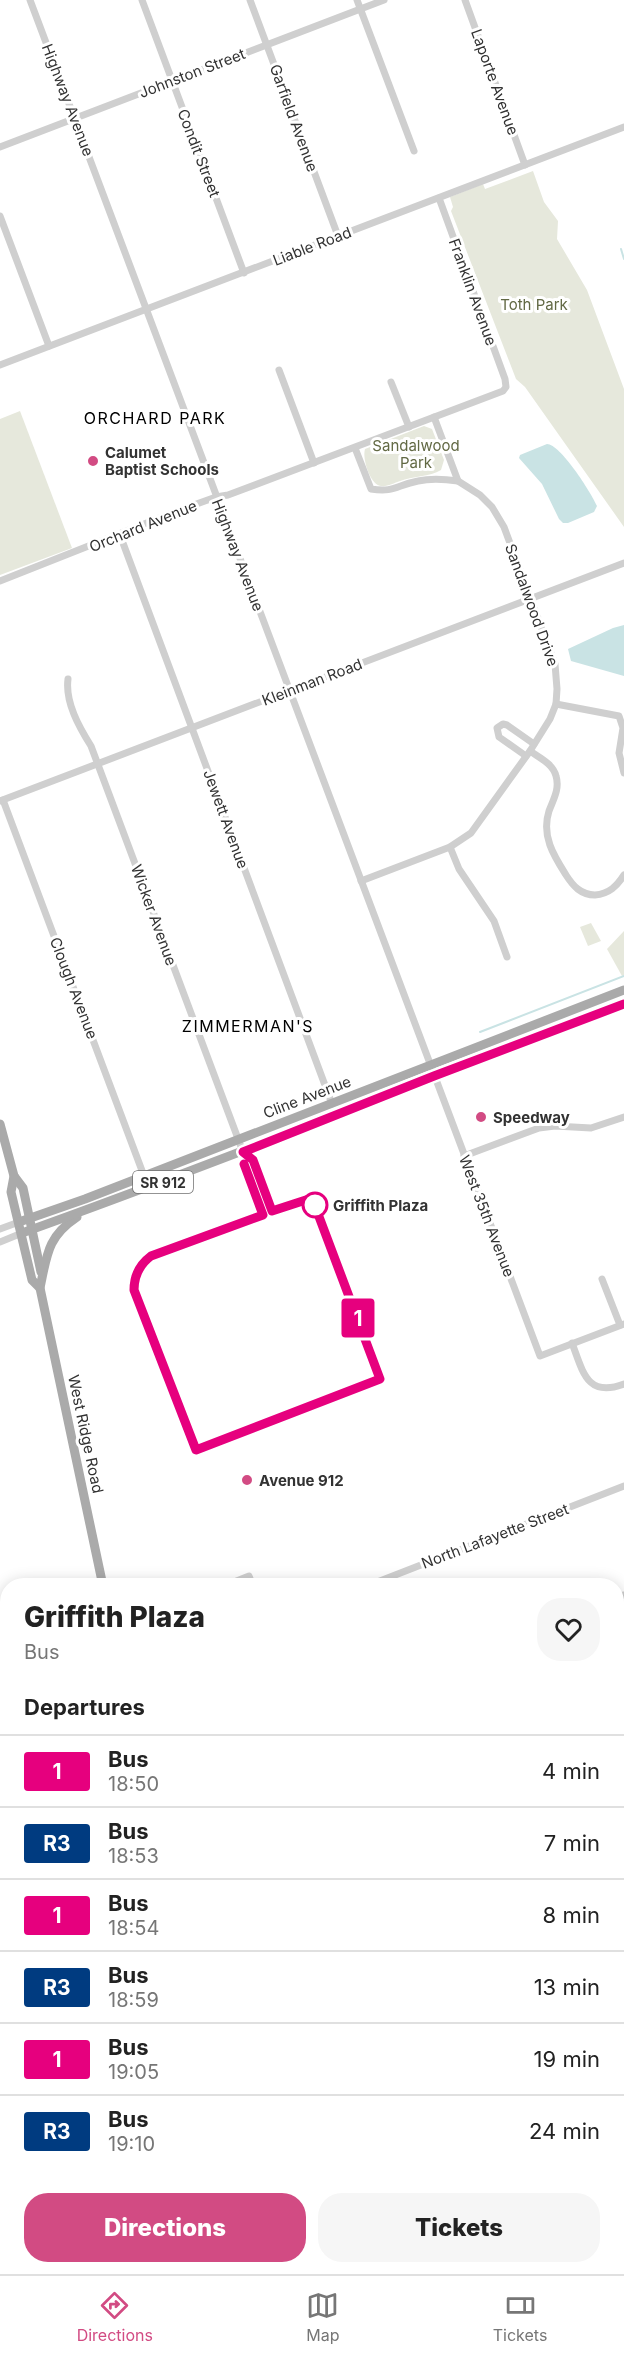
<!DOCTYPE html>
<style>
:root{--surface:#fff;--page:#f6f6f6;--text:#222;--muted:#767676;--line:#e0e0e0;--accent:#d24b83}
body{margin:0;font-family:Inter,sans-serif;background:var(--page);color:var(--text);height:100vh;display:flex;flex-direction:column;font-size:22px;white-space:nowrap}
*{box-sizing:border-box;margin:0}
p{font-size:20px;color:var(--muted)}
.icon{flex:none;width:33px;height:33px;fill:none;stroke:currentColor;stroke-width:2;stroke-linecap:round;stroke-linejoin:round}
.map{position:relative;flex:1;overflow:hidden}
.details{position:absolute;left:0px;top:1578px;width:624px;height:696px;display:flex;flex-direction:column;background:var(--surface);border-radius:24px 24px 0 0;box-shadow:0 3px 15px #0003}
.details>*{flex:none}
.badge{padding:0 12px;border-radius:4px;font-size:21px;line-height:39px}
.map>.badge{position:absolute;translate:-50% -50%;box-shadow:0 0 0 3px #fff}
h2{padding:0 24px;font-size:22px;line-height:54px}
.round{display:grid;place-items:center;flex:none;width:63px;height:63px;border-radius:24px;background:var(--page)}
.head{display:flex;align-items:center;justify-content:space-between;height:102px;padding:0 24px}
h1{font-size:28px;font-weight:800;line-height:45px}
.cta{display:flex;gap:12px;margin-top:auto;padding:12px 24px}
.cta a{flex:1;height:69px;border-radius:24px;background:var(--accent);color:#fff;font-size:24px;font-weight:800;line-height:69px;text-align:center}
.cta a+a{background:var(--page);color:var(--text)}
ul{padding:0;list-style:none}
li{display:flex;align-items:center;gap:18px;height:72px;padding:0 24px;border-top:2px solid var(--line)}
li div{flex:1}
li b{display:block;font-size:22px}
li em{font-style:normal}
li .badge{min-width:66px;font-weight:700;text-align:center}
.dock{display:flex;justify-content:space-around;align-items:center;height:84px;border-top:2px solid var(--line);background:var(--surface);font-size:16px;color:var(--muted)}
.dock a{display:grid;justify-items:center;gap:3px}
.dock .current{color:var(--accent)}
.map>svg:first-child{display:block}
</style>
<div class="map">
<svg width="624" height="2274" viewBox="0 0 624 2274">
<rect width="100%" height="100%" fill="#fff"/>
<g fill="#e6e8dc">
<path d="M533 171 544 202 558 221 557 239 587 290 624 389V527L525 387 516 379 451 211 453 207 450 197 483 184 485 189Z"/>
<path d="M20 411 72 548 0 575V419Z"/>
<path d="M424 426 432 429 444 460 441 470C430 477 412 476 400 481 394 483 387 487 381 486 370 485 362 458 365 449Z"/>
<path d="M591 923 601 941 588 946 580 927Z"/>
<path d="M624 931V975L622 976 607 949Z"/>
</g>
<g fill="#c9e3e4">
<path d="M547 444C560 444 591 492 597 506L594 512 568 523H563L559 519 542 484 519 458 520 455Z"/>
<path d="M624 625V676L571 661 568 649 613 628Z"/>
</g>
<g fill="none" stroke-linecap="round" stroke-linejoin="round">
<g stroke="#c9e3e4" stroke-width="2">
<path d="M621 249 624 259"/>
<path d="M480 1032 624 976"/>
</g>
<g stroke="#cfcfcf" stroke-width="7">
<path d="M30 0 540 1356 624 1324"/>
<path d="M142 0 244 273"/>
<path d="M250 0 338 236"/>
<path d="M357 0 414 151"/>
<path d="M465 0 525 165"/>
<path d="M0 147 384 0"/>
<path d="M0 216 49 346"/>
<path d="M0 365 624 127"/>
<path d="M279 370 314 463"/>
<path d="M391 382 409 427"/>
<path d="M355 448 371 489C394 493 397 485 418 481 432 478 444 479 458 481"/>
<path d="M120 535 332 1104"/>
<path d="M0 581 177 511 216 497 228 495 503 391 506 387 505 379 439 198"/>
<path d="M68 679C65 702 79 727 91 746L243 1152"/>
<path d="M556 704 619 716 623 728 619 753 624 773"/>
<path d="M530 751C540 758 553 764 556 776 560 789 553 800 549 811 541 836 554 856 566 875 573 886 581 895 595 895 609 894 617 886 624 875"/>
<path d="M526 756 499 737 497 728 503 724 507 725 534 744"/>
<path d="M3 800 144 1176"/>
<path d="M0 801 624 563"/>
<path d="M450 847 459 869 494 921 507 957"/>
<path d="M361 881 450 847 471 833 530 751 550 719 556 704 557 689 555 664 504 527 492 507 480 495 458 481 434 417"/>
<path d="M464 1156 539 1128 555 1126 591 1128 624 1117"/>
<path d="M0 1229 19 1222"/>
<path d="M0 1242 22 1233"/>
<path d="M602 1279 620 1325"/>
<path d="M572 1343C583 1372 587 1398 624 1384"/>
<path d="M224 1586 249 1576 253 1586"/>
<path d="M367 1586 624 1486"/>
<path d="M616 1597 624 1595"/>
<path d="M0 1670 8 1667"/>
<path d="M616 1711 624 1708"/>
<path d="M616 1781 624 1778"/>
<path d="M616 1941 624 1938"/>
<path d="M0 2017 8 2014"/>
<path d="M616 2107 624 2104"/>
<path d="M616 2230 624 2227"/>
<path d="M503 2274 522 2266"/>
</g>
<g stroke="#aaa" stroke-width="9">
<path d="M0 1124 14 1176 11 1192 32 1280 40 1288"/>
<path d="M14 1176 23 1188 41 1272"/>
<path d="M77 1217C47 1237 47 1255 40 1288L103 1586"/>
<path d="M19 1222 85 1199 624 990"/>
<path d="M22 1233C224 1161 423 1080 624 1004"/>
<path d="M261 2266 263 2274"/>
</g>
<g stroke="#878787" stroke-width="2" stroke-dasharray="6 4.5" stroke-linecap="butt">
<path d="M616 1856 624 1853"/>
<path d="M0 2093 8 2091"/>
</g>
</g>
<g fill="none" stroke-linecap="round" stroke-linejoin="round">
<g stroke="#fff" stroke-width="14">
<path id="line" d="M244 1164 263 1215 151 1256C139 1265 134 1276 134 1290L196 1450 380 1379 312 1198 272 1211 253 1160 243 1152 434 1076 624 1004"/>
</g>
<use href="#line" stroke="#e6007e" stroke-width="9"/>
</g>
<g fill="#d24b83" stroke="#fff" stroke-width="2">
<circle cx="93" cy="461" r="6"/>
<circle cx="481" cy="1117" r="6"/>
<circle cx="247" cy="1480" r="6"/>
</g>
<circle fill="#fff" stroke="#e6007e" stroke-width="3" cx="315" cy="1205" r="12"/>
<g text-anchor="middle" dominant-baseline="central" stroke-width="6" stroke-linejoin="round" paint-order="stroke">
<rect fill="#fff" stroke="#707070" stroke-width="1.5" x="133" y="1171" width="60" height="22" rx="4.5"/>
<g font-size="14" font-weight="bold" fill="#323232">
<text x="163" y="1182">SR 912</text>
</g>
<g font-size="15" fill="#323232" stroke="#fff">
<text transform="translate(192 73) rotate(-21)">Johnston Street</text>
<text transform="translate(495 82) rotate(70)">Laporte Avenue</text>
<text transform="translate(68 100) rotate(69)">Highway Avenue</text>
<text transform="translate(294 118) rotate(70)">Garfield Avenue</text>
<text transform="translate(199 153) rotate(69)">Condit Street</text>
<text transform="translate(312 246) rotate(-21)">Liable Road</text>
<text transform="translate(473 292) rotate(70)">Franklin Avenue</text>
<text transform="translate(143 526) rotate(-22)">Orchard Avenue</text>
<text transform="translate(238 555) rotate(69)">Highway Avenue</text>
<text transform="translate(532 605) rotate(70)">Sandalwood Drive</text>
<text transform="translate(312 682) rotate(-21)">Kleinman Road</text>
<text transform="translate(226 819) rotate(70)">Jewett Avenue</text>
<text transform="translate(154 915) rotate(70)">Wicker Avenue</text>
<text transform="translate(74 988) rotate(69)">Clough Avenue</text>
<text transform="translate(307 1097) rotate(-21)">Cline Avenue</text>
<text transform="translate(487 1216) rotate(69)">West 35th Avenue</text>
<text transform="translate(86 1434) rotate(78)">West Ridge Road</text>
<text transform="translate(495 1536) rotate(-21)">North Lafayette Street</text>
</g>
<g font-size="15" fill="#626944" stroke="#fff">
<text x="534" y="304">Toth Park</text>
<text x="416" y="445">Sandalwood<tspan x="416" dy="17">Park</tspan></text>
</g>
<g font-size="15" font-weight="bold" fill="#323232" stroke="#fff" text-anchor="start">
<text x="105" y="452">Calumet<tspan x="105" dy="17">Baptist Schools</tspan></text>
<text x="493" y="1117">Speedway</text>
<text x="259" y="1480">Avenue 912</text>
</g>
<g font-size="15" font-weight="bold" fill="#323232" stroke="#fff" text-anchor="start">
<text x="333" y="1205">Griffith Plaza</text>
</g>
<g font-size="16" letter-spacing="1.5" fill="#000" stroke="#fff">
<text x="155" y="418">ORCHARD PARK</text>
<text x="248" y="1026">ZIMMERMAN'S</text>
</g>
</g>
</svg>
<b class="badge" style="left:358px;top:1318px;background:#e6007e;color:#fff">1</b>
<section class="details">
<div class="head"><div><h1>Griffith Plaza</h1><p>Bus</p></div><a class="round"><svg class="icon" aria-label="heart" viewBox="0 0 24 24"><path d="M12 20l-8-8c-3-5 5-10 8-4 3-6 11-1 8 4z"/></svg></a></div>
<h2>Departures</h2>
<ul>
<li><span class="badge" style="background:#e6007e;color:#fff">1</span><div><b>Bus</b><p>18:50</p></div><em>4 min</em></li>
<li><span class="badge" style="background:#003b80;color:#fff">R3</span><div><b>Bus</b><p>18:53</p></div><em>7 min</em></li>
<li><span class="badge" style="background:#e6007e;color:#fff">1</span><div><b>Bus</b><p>18:54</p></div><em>8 min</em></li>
<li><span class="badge" style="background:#003b80;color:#fff">R3</span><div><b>Bus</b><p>18:59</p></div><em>13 min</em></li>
<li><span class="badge" style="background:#e6007e;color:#fff">1</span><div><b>Bus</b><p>19:05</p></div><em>19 min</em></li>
<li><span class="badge" style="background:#003b80;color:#fff">R3</span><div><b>Bus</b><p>19:10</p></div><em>24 min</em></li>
</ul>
<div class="cta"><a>Directions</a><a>Tickets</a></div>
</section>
</div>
<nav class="dock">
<a class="current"><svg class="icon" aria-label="directions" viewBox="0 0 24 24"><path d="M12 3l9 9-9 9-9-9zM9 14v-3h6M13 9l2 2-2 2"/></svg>Directions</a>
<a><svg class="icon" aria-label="map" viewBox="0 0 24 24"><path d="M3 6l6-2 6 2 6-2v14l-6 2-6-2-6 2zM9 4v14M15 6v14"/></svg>Map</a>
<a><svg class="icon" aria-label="tickets" viewBox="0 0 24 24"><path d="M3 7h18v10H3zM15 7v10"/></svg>Tickets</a>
</nav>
